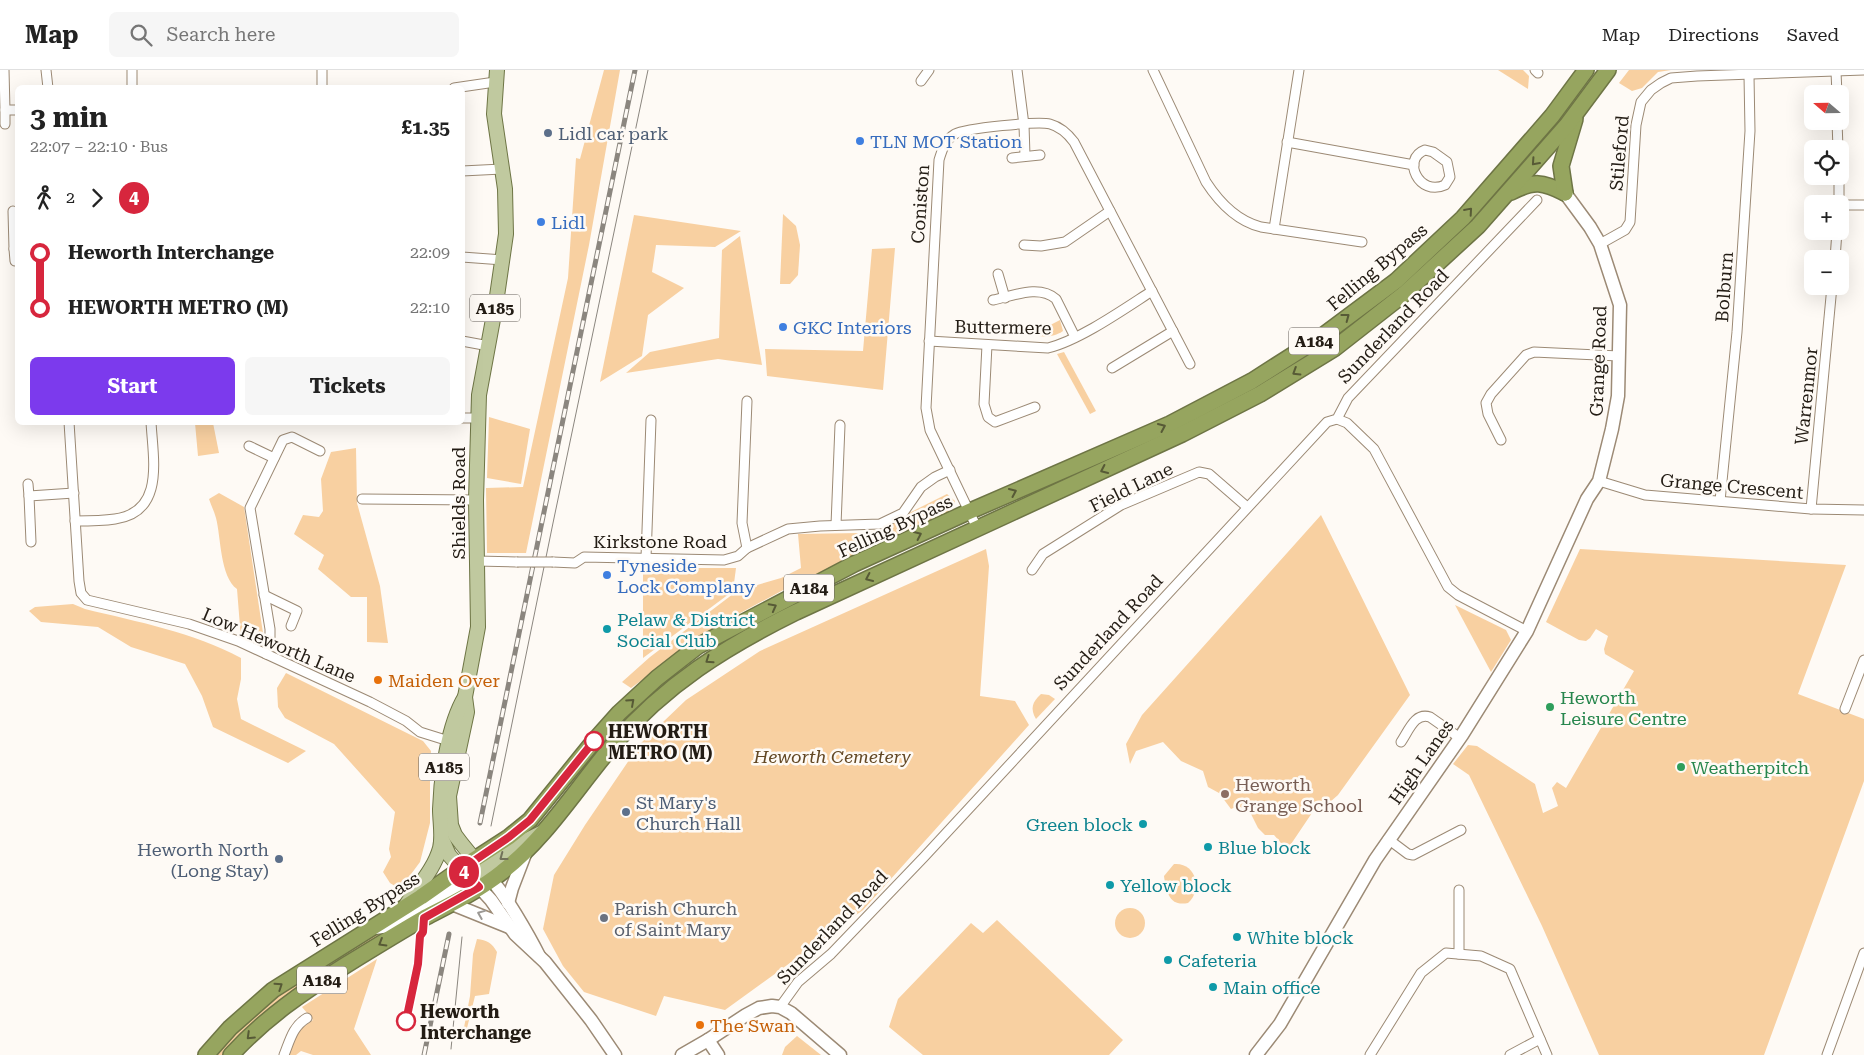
<!DOCTYPE html>
<meta charset="utf-8">
<style>
:root{--surface:#fff;--page:#f6f6f6;--text:#222;--muted:#767676;--line:#e0e0e0;--accent:#7c3aed}
body{margin:0;font-family:"Roboto Serif",serif;background:var(--page);color:var(--text);height:100vh;display:flex;flex-direction:column;font-size:19px;white-space:nowrap}
*{box-sizing:border-box;margin:0}
p{font-size:16px;color:var(--muted)}
.icon{flex:none;width:28px;height:28px;fill:none;stroke:currentColor;stroke-width:2;stroke-linecap:round;stroke-linejoin:round}
.map{position:relative;flex:1;overflow:hidden}
.details{position:absolute;left:15px;top:15px;width:450px;height:340px;display:flex;flex-direction:column;background:var(--surface);border-radius:8px;box-shadow:0 5px 20px #0002}
.details>*{flex:none}
.badge{padding:0 10px;border-radius:16px;font-size:18px;line-height:32px}
.needle{width:32px;rotate:290deg}
.controls{position:absolute;left:1804px;top:15px;display:grid;gap:10px}
.controls a{display:grid;place-items:center;width:45px;height:45px;border-radius:8px;background:var(--surface);box-shadow:0 5px 20px #0002;font-size:25px}
.map>.badge{position:absolute;translate:-50% -50%;box-shadow:0 0 0 2px #fff}
.legs{display:flex;align-items:center;gap:8px;height:55px;padding:0 15px;font-size:16px}
.legs p{margin-inline-start:auto}
.summary{display:flex;align-items:center;justify-content:space-between;height:85px;padding:0 15px}
h1{font-size:28px;font-weight:700;line-height:38px}
.button{display:flex;gap:10px;margin-top:auto;padding:10px 15px}
.button a{flex:1;height:58px;border-radius:8px;background:var(--accent);color:#fff;font-size:20px;font-weight:700;line-height:58px;text-align:center}
.button a+a{background:var(--page);color:var(--text)}
ul{padding:0 15px;list-style:none}
li{display:flex;align-items:center;gap:18px;height:55px;font-size:19px}
li i{display:grid;place-items:center;width:8px;height:100%;margin:0 6px;background:currentColor}
li i::after{content:'';width:12px;height:12px;margin:-6px;border:4px solid;border-radius:50%;background:var(--surface)}
li p{margin-inline-start:auto}
li:first-child i{background:linear-gradient(#0000 50%,currentColor 0)}
li:last-child i{background:linear-gradient(currentColor 50%,#0000 0)}
header{display:flex;align-items:center;gap:30px;box-sizing:border-box;height:70px;padding:0 25px;background:var(--surface);border-bottom:1px solid var(--line)}
header strong{font-size:24px}
nav{display:flex;gap:28px;margin-inline-start:auto;font-size:18px}
.search{width:350px;height:45px;background:var(--page);display:flex;align-items:center;gap:12px;box-sizing:border-box;padding:0 18px;border-radius:8px;color:var(--muted);font-size:19px}
.map>svg:first-child{display:block}
</style>
<header>
<strong>Map</strong>
<div class="search"><svg class="icon" aria-label="search" viewBox="0 0 24 24"><circle cx="10" cy="10" r="6"/><path d="M15 15l6 6"/></svg>Search here</div>
<nav><a>Map</a><a>Directions</a><a>Saved</a></nav>
</header>
<div class="map">
<svg width="1864" height="985" viewBox="0 0 1864 985">
<rect width="100%" height="100%" fill="#fefaf5"/>
<g fill="#f8d0a1">
<path d="M604 0H620L589 175 526 483H487L486 418 523 417 568 208 576 88 580 89Z"/>
<path d="M1498 0H1523L1529 6 1528 19Z"/>
<path d="M1629 0H1671L1658 2 1642 18 1632 21 1619 13Z"/>
<path d="M783 144 796 156 800 175 798 205 790 214H780Z"/>
<path d="M634 145 741 161 715 177 656 175 652 202 684 218 648 245 642 286 600 312Z"/>
<path d="M740 166 762 295 718 289 626 303 650 282 719 268 722 180Z"/>
<path d="M895 178 883 320 767 306 765 279 863 281 872 179Z"/>
<path d="M1060 250 1063 261C1053 268 1043 267 1031 265Z"/>
<path d="M1064 282 1096 341 1090 344 1057 284Z"/>
<path d="M489 347 530 359 521 414 487 408Z"/>
<path d="M195 353H213L219 383 198 386Z"/>
<path d="M356 378 357 433 380 516 388 573 367 572V527H351L318 499 324 485 294 464 303 445 319 447 323 441 321 409 331 382Z"/>
<path d="M219 423 244 437 263 563 257 574 241 569 237 519C220 507 221 467 216 448 214 441 211 435 209 429Z"/>
<path d="M947 424 955 431 953 440 787 518 716 556 631 618 622 612 650 587 737 521 781 508 801 498 798 464 860 463 861 467Z"/>
<path d="M1321 445 1410 625 1338 725 1322 739 1316 737 1287 780 1274 765H1265L1258 758 1250 742 1238 736 1231 739 1219 723 1208 717 1203 701 1181 691 1163 672 1136 681 1130 694 1126 674 1142 645Z"/>
<path d="M986 479 989 496 980 626 1015 631 1029 655 863 840 725 940 664 926 656 946 584 922 563 896 543 859 554 805 585 755 640 674 686 630 760 581Z"/>
<path d="M1580 479 1846 495 1798 624 1864 649V711L1764 985H1599L1542 856 1469 705 1453 694 1468 675 1477 676 1535 714 1543 743 1558 736 1552 718 1557 712 1566 718 1634 601 1605 584 1604 579 1608 566 1596 559 1590 568 1586 571 1579 570 1546 552Z"/>
<path d="M643 498H736L733 521 643 588Z"/>
<path d="M73 534 85 539C138 552 193 562 241 588V609L237 629 241 649 306 681 288 693 213 657 202 626 185 594 131 577 98 557 41 552 29 541 35 537Z"/>
<path d="M1455 535 1506 560 1511 570 1491 602Z"/>
<path d="M286 603 423 671 431 681 430 702V753L420 792 400 819 390 813 383 802 391 787 389 779 395 742 334 674 285 648 278 637 277 618Z"/>
<path d="M1041 624 1049 625 1055 629 1036 649C1030 639 1032 632 1041 624Z"/>
<path d="M1174 794C1196 792 1203 820 1188 833 1169 837 1166 821 1164 806Z"/>
<circle cx="1130" cy="853" r="15"/>
<path d="M997 850 1123 970 1109 985H923L889 957 898 929 971 853 983 863Z"/>
<path d="M388 854 391 858C331 895 269 931 223 985H215L231 966 269 930Z"/>
<path d="M477 869C487 870 492 873 497 882L489 924 475 926 464 970 462 968 470 926 473 884Z"/>
<path d="M377 889 354 959 371 985H313L301 981 296 985H288L299 960 313 950 302 937Z"/>
<path d="M797 966 821 985H782L785 977Z"/>
</g>
<g fill="none" stroke-linecap="round" stroke-linejoin="round">
<g stroke="#9c8a75" stroke-width="11">
<g id="street">
<path d="M4 0 5 40H18"/>
<path d="M46 0 48 18"/>
<path d="M132 0V18"/>
<path d="M1017 0 1024 55 1025 86"/>
<path d="M1153 0 1206 112C1219 132 1237 151 1261 157L1362 172"/>
<path d="M1535 0 1538 3"/>
<path d="M1836 2 1837 24"/>
<path d="M921 11 929 0"/>
<path d="M322 18V0"/>
<path d="M454 18 495 12"/>
<path d="M5 40V54"/>
<path d="M1837 51 1838 79"/>
<path d="M1287 72 1414 95"/>
<path d="M1425 80 1433 82 1447 92 1450 107 1445 115C1419 127 1401 89 1425 80Z"/>
<path d="M1012 88 1040 85"/>
<path d="M462 101 502 99"/>
<path d="M1839 106V134"/>
<path d="M1840 135H1864"/>
<path d="M13 141 14 179H18"/>
<path d="M1274 159 1299 0"/>
<path d="M1600 174 1625 160 1630 152 1636 55 1641 32 1651 20 1661 13 1671 8 1697 6 1864 0"/>
<path d="M1024 175 1041 176 1065 172 1110 141"/>
<path d="M14 179 15 191"/>
<path d="M462 187 503 190"/>
<path d="M1835 189 1837 161"/>
<path d="M998 204 1005 228"/>
<path d="M993 230C1013 226 1039 214 1056 229L1075 267"/>
<path d="M462 271 489 276"/>
<path d="M929 271 1048 278C1080 270 1124 239 1152 221"/>
<path d="M987 275 984 334 988 347 995 352 1035 337"/>
<path d="M1112 298 1173 261"/>
<path d="M747 331 742 453 747 478"/>
<path d="M462 348H478"/>
<path d="M1337 349 1347 353 1374 379 1448 517 1458 525 1527 561"/>
<path d="M69 352 79 511 81 523 87 530 189 554 238 571 370 632 406 651 420 662 452 672"/>
<path d="M1501 370 1488 344 1486 333 1491 324 1526 285 1534 282 1619 286"/>
<path d="M249 376 274 388"/>
<path d="M1599 411 1645 425 1811 439 1864 440"/>
<path d="M28 414 29 426"/>
<path d="M362 429 476 430"/>
<path d="M1720 431 1737 262 1750 61 1749 6"/>
<path d="M1811 439 1832 216"/>
<path d="M75 451C88 451 102 451 115 449 165 442 153 389 151 352"/>
<path d="M836 455 840 355"/>
<path d="M977 458 930 360 926 338 939 90C942 80 945 70 955 64 966 58 1038 51 1050 54 1061 57 1068 64 1074 72L1190 294"/>
<path d="M31 472 29 426 74 423"/>
<path d="M646 488 651 350"/>
<path d="M476 491 517 492"/>
<path d="M553 492 575 493 584 487 724 490 738 486 747 478 788 459 820 456 880 454 903 443 921 417 935 407 950 400"/>
<path d="M1032 500 1043 484 1121 435 1199 402 1209 404 1247 437"/>
<path d="M264 525 297 541 291 556"/>
<path d="M266 584 270 567V559L250 438 283 370 292 367 320 381"/>
<path d="M1845 639 1864 590"/>
<path d="M1401 672C1409 660 1415 642 1430 647L1460 668"/>
<path d="M1388 769 1408 784 1413 785 1461 760"/>
<path d="M1459 820V884"/>
<path d="M780 937 798 912 831 884 924 787 1327 352 1337 349 1348 328 1537 130"/>
<path d="M284 985C290 970 293 956 307 948"/>
<path d="M1370 985 1421 903 1446 883 1481 886 1510 899 1547 985"/>
<path d="M1510 985 1540 969"/>
<path d="M1827 985 1864 883"/>
</g>
</g>
<g stroke="#9c8a75" stroke-width="15">
<g id="secondary">
<path d="M479 817 491 830 515 864 545 892 591 950 615 985"/>
<path d="M508 833 512 818 525 784"/>
<path d="M452 834 509 857"/>
<path d="M374 858C380 857 388 857 393 855 412 847 470 800 489 809 500 814 532 872 539 886"/>
<path d="M708 970 718 985"/>
<path d="M682 985 708 970 746 945 759 938 772 936 780 937 791 943 840 985"/>
<path d="M1256 985 1280 954 1375 790 1462 665 1527 561 1587 429 1599 411 1612 359 1618 326 1620 235 1600 174 1590 157 1565 123"/>
</g>
</g>
<g stroke="#6e7545" stroke-width="16">
<g id="primary">
<path d="M442 769 449 785 467 805"/>
<path d="M462 799 470 802H481L523 772 541 763"/>
<path d="M491 810 461 773 455 765 451 755 449 726 467 642 465 627 478 557 476 430 479 325 496 233 506 164 505 119 494 44 497 0"/>
<path d="M405 837C416 818 434 800 440 778 443 766 440 752 440 739 441 707 448 655 465 627"/>
</g>
</g>
<g stroke="#6e7545" stroke-width="18">
<g id="highway">
<path d="M1511 122C1534 110 1543 112 1565 123"/>
<path d="M1565 123 1561 96 1575 49"/>
<path d="M206 985 230 958 273 920 421 827 475 789 509 767 530 750 594 671 619 643 657 608 698 576 854 494 968 442 1170 354 1252 311 1321 267 1396 211 1463 148 1552 46 1586 0"/>
<path d="M231 985C265 948 304 921 346 895 372 879 398 863 424 848 449 835 480 820 502 802 547 767 577 717 614 674 666 614 725 577 796 542L1182 364 1260 324 1335 278 1404 224 1478 156 1567 55 1608 0"/>
</g>
</g>
<use href="#street" stroke="#fff" stroke-width="9"/>
<use href="#secondary" stroke="#fff" stroke-width="12"/>
<use href="#primary" stroke="#c0c99f" stroke-width="14"/>
<use href="#highway" stroke="#96a55f" stroke-width="15"/>
<g stroke="#8b867f" stroke-width="1">
<path d="M491 756 553 453 648 0"/>
<path d="M451 979 462 867"/>
</g>
<g stroke="#8b867f" stroke-width="5">
<g id="rail">
<path d="M480 753 635 0"/>
<path d="M424 985 449 864"/>
</g>
</g>
<use href="#rail" stroke="#fefaf5" stroke-width="3" stroke-dasharray="9" stroke-linecap="butt"/>
<g stroke="#9c8a75" stroke-width="11" stroke-linecap="butt">
<path id="street-bridge" d="M517 492H553"/>
</g>
<use href="#street-bridge" stroke="#fff" stroke-width="9"/>
</g>
<defs><path id="oneway-chevron" d="M-2-3.5L2.5 0L-2 3.5" fill="none" stroke-width="1.6" stroke-linecap="round" stroke-linejoin="round" transform="scale(1.25)"/></defs>
<g stroke="#575a36">
<use href="#oneway-chevron" transform="translate(1535 92) rotate(132)"/>
<use href="#oneway-chevron" transform="translate(1469 141) rotate(-49)"/>
<use href="#oneway-chevron" transform="translate(1346 247) rotate(-37)"/>
<use href="#oneway-chevron" transform="translate(1296 302) rotate(148)"/>
<use href="#oneway-chevron" transform="translate(1162 357) rotate(-24)"/>
<use href="#oneway-chevron" transform="translate(1104 400) rotate(155)"/>
<use href="#oneway-chevron" transform="translate(1013 422) rotate(-24)"/>
<use href="#oneway-chevron" transform="translate(918 465) rotate(-25)"/>
<use href="#oneway-chevron" transform="translate(869 508) rotate(155)"/>
<use href="#oneway-chevron" transform="translate(773 537) rotate(-28)"/>
<use href="#oneway-chevron" transform="translate(709 590) rotate(145)"/>
<use href="#oneway-chevron" transform="translate(631 632) rotate(-42)"/>
<use href="#oneway-chevron" transform="translate(382 873) rotate(149)"/>
<use href="#oneway-chevron" transform="translate(279 916) rotate(-34)"/>
<use href="#oneway-chevron" transform="translate(250 966) rotate(136)"/>
</g>
<use stroke="#72725a" href="#oneway-chevron" transform="translate(503 787) rotate(143)"/>
<use stroke="#9c9995" href="#oneway-chevron" transform="translate(481 844) rotate(-158)"/>
<g fill="none" stroke-linecap="round" stroke-linejoin="round">
<g stroke="#fff" stroke-width="11">
<path id="line-1" d="M406 951 418 894 420 866 423 862 424 848 479 817 462 799 509 767 530 750 594 671"/>
</g>
<use href="#line-1" stroke="#d7263d" stroke-width="8"/>
</g>
<g fill="#5c6f8a" stroke="#fefaf5" stroke-width="2">
<circle cx="548" cy="63" r="5"/>
<circle cx="626" cy="742" r="5"/>
<circle cx="279" cy="789" r="5"/>
</g>
<g fill="#3f7fe0" stroke="#fefaf5" stroke-width="2">
<circle cx="860" cy="71" r="5"/>
<circle cx="541" cy="152" r="5"/>
<circle cx="783" cy="257" r="5"/>
<circle cx="607" cy="505" r="5"/>
</g>
<g fill="#0f9aa8" stroke="#fefaf5" stroke-width="2">
<circle cx="607" cy="559" r="5"/>
<circle cx="1143" cy="754" r="5"/>
<circle cx="1208" cy="777" r="5"/>
<circle cx="1110" cy="815" r="5"/>
<circle cx="1237" cy="867" r="5"/>
<circle cx="1168" cy="890" r="5"/>
<circle cx="1213" cy="917" r="5"/>
</g>
<g fill="#e8710a" stroke="#fefaf5" stroke-width="2">
<circle cx="378" cy="610" r="5"/>
<circle cx="700" cy="955" r="5"/>
</g>
<g fill="#2e9e5b" stroke="#fefaf5" stroke-width="2">
<circle cx="1550" cy="637" r="5"/>
<circle cx="1681" cy="697" r="5"/>
</g>
<g fill="#fff" stroke="#d7263d" stroke-width="2.5">
<circle cx="594" cy="671" r="9"/>
<circle cx="406" cy="951" r="9"/>
</g>
<circle fill="#8d6e63" stroke="#fefaf5" stroke-width="2" cx="1225" cy="724" r="5"/>
<circle fill="#6b7280" stroke="#fefaf5" stroke-width="2" cx="604" cy="848" r="5"/>
<g text-anchor="middle" dominant-baseline="central" stroke-width="5" stroke-linejoin="round" paint-order="stroke">
<g fill="#fefaf5" stroke="#655f58" stroke-width="1">
<rect x="470" y="224.5" width="50" height="27" rx="4"/>
<rect x="1289" y="257.5" width="50" height="27" rx="4"/>
<rect x="784" y="504.5" width="50" height="27" rx="4"/>
<rect x="419" y="683.5" width="50" height="27" rx="4"/>
<rect x="297" y="896.5" width="50" height="27" rx="4"/>
</g>
<g font-size="16" font-weight="bold" fill="#231c14">
<text x="495" y="238">A185</text>
<text x="1314" y="271">A184</text>
<text x="809" y="518">A184</text>
<text x="444" y="697">A185</text>
<text x="322" y="910">A184</text>
</g>
<g font-size="18" fill="#4e5e75" stroke="#fefaf5" text-anchor="start">
<text x="558" y="63">Lidl car park</text>
<text x="636" y="732">St Mary's<tspan x="636" dy="21">Church Hall</tspan></text>
<text x="269" y="779" text-anchor="end">Heworth North<tspan x="269" dy="21">(Long Stay)</tspan></text>
</g>
<g font-size="18" fill="#366cbe" stroke="#fefaf5" text-anchor="start">
<text x="870" y="71">TLN MOT Station</text>
<text x="551" y="152">Lidl</text>
<text x="793" y="257">GKC Interiors</text>
<text x="617" y="495">Tyneside<tspan x="617" dy="21">Lock Complany</tspan></text>
</g>
<g font-size="18" fill="#231c14" stroke="#fefaf5">
<text transform="translate(1619 83) rotate(-85)">Stileford</text>
<text transform="translate(920 134) rotate(-86)">Coniston</text>
<text transform="translate(1377 197) rotate(-40)">Felling Bypass</text>
<text transform="translate(1724 217) rotate(-86)">Bolburn</text>
<text transform="translate(1393 256) rotate(-46)">Sunderland Road</text>
<text transform="translate(1003 257) rotate(1)">Buttermere</text>
<text transform="translate(1598 291) rotate(-88)">Grange Road</text>
<text transform="translate(1806 326) rotate(-84)">Warrenmor</text>
<text transform="translate(1732 416) rotate(5)">Grange Crescent</text>
<text transform="translate(1131 417) rotate(-26)">Field Lane</text>
<text transform="translate(458 433) rotate(-90)">Shields Road</text>
<text transform="translate(895 456) rotate(-25)">Felling Bypass</text>
<text x="660" y="471">Kirkstone Road</text>
<text transform="translate(1108 562) rotate(-47)">Sunderland Road</text>
<text transform="translate(279 575) rotate(23)">Low Heworth Lane</text>
<text transform="translate(1421 692) rotate(-55)">High Lanes</text>
<text transform="translate(365 839) rotate(-32)">Felling Bypass</text>
<text transform="translate(832 857) rotate(-46)">Sunderland Road</text>
</g>
<g font-size="18" fill="#0d838f" stroke="#fefaf5" text-anchor="start">
<text x="617" y="549">Pelaw &amp; District<tspan x="617" dy="21">Social Club</tspan></text>
<text x="1133" y="754" text-anchor="end">Green block</text>
<text x="1218" y="777">Blue block</text>
<text x="1120" y="815">Yellow block</text>
<text x="1247" y="867">White block</text>
<text x="1178" y="890">Cafeteria</text>
<text x="1223" y="917">Main office</text>
</g>
<g font-size="18" fill="#c56008" stroke="#fefaf5" text-anchor="start">
<text x="388" y="610">Maiden Over</text>
<text x="710" y="955">The Swan</text>
</g>
<g font-size="18" fill="#27864d" stroke="#fefaf5" text-anchor="start">
<text x="1560" y="627">Heworth<tspan x="1560" dy="21">Leisure Centre</tspan></text>
<text x="1691" y="697">Weatherpitch</text>
</g>
<g font-size="18" font-weight="bold" fill="#231c14" stroke="#fefaf5" text-anchor="start">
<text x="608" y="661">HEWORTH<tspan x="608" dy="21">METRO (M)</tspan></text>
<text x="420" y="941">Heworth<tspan x="420" dy="21">Interchange</tspan></text>
</g>
<g font-size="18" font-style="italic" fill="#634824" stroke="#fefaf5">
<text x="832" y="686">Heworth Cemetery</text>
</g>
<g font-size="18" fill="#785e54" stroke="#fefaf5" text-anchor="start">
<text x="1235" y="714">Heworth<tspan x="1235" dy="21">Grange School</tspan></text>
</g>
<g font-size="18" fill="#5b616d" stroke="#fefaf5" text-anchor="start">
<text x="614" y="838">Parish Church<tspan x="614" dy="21">of Saint Mary</tspan></text>
</g>
</g>
</svg>
<div class="controls">
<a><svg class="needle" viewBox="-14 -14 28 28"><path d="M0-13l5 13h-10z" fill="#e53935"/><path d="M0 13l5-13h-10z" fill="#767676"/></svg></a>
<a><svg class="icon" aria-label="locate" viewBox="0 0 24 24"><circle cx="12" cy="12" r="6"/><path d="M12 2v4M12 18v4M2 12h4M18 12h4"/></svg></a>
<a>+</a>
<a>−</a>
</div>
<b class="badge" style="left:464px;top:802px;background:#d7263d;color:#fff">4</b>
<section class="details">
<div class="summary"><div><h1>3 min</h1><p>22:07 – 22:10 · Bus</p></div><b>£1.35</b></div>
<div class="legs"><svg class="icon" aria-label="walk" viewBox="0 0 24 24"><circle cx="13" cy="4" r="2"/><path d="M13 8l-2 6 4 7M11 14l-3 7M7 12l3-4h3l4 4"/></svg>2<svg class="icon" aria-label="forward" viewBox="0 0 24 24"><path d="M9 5l7 7-7 7"/></svg><b class="badge" style="background:#d7263d;color:#fff">4</b></div>
<ul>
<li><i style="color:#d7263d"></i><b>Heworth Interchange</b><p>22:09</p></li>
<li><i style="color:#d7263d"></i><b>HEWORTH METRO (M)</b><p>22:10</p></li>
</ul>
<div class="button"><a>Start</a><a>Tickets</a></div>
</section>
</div>
